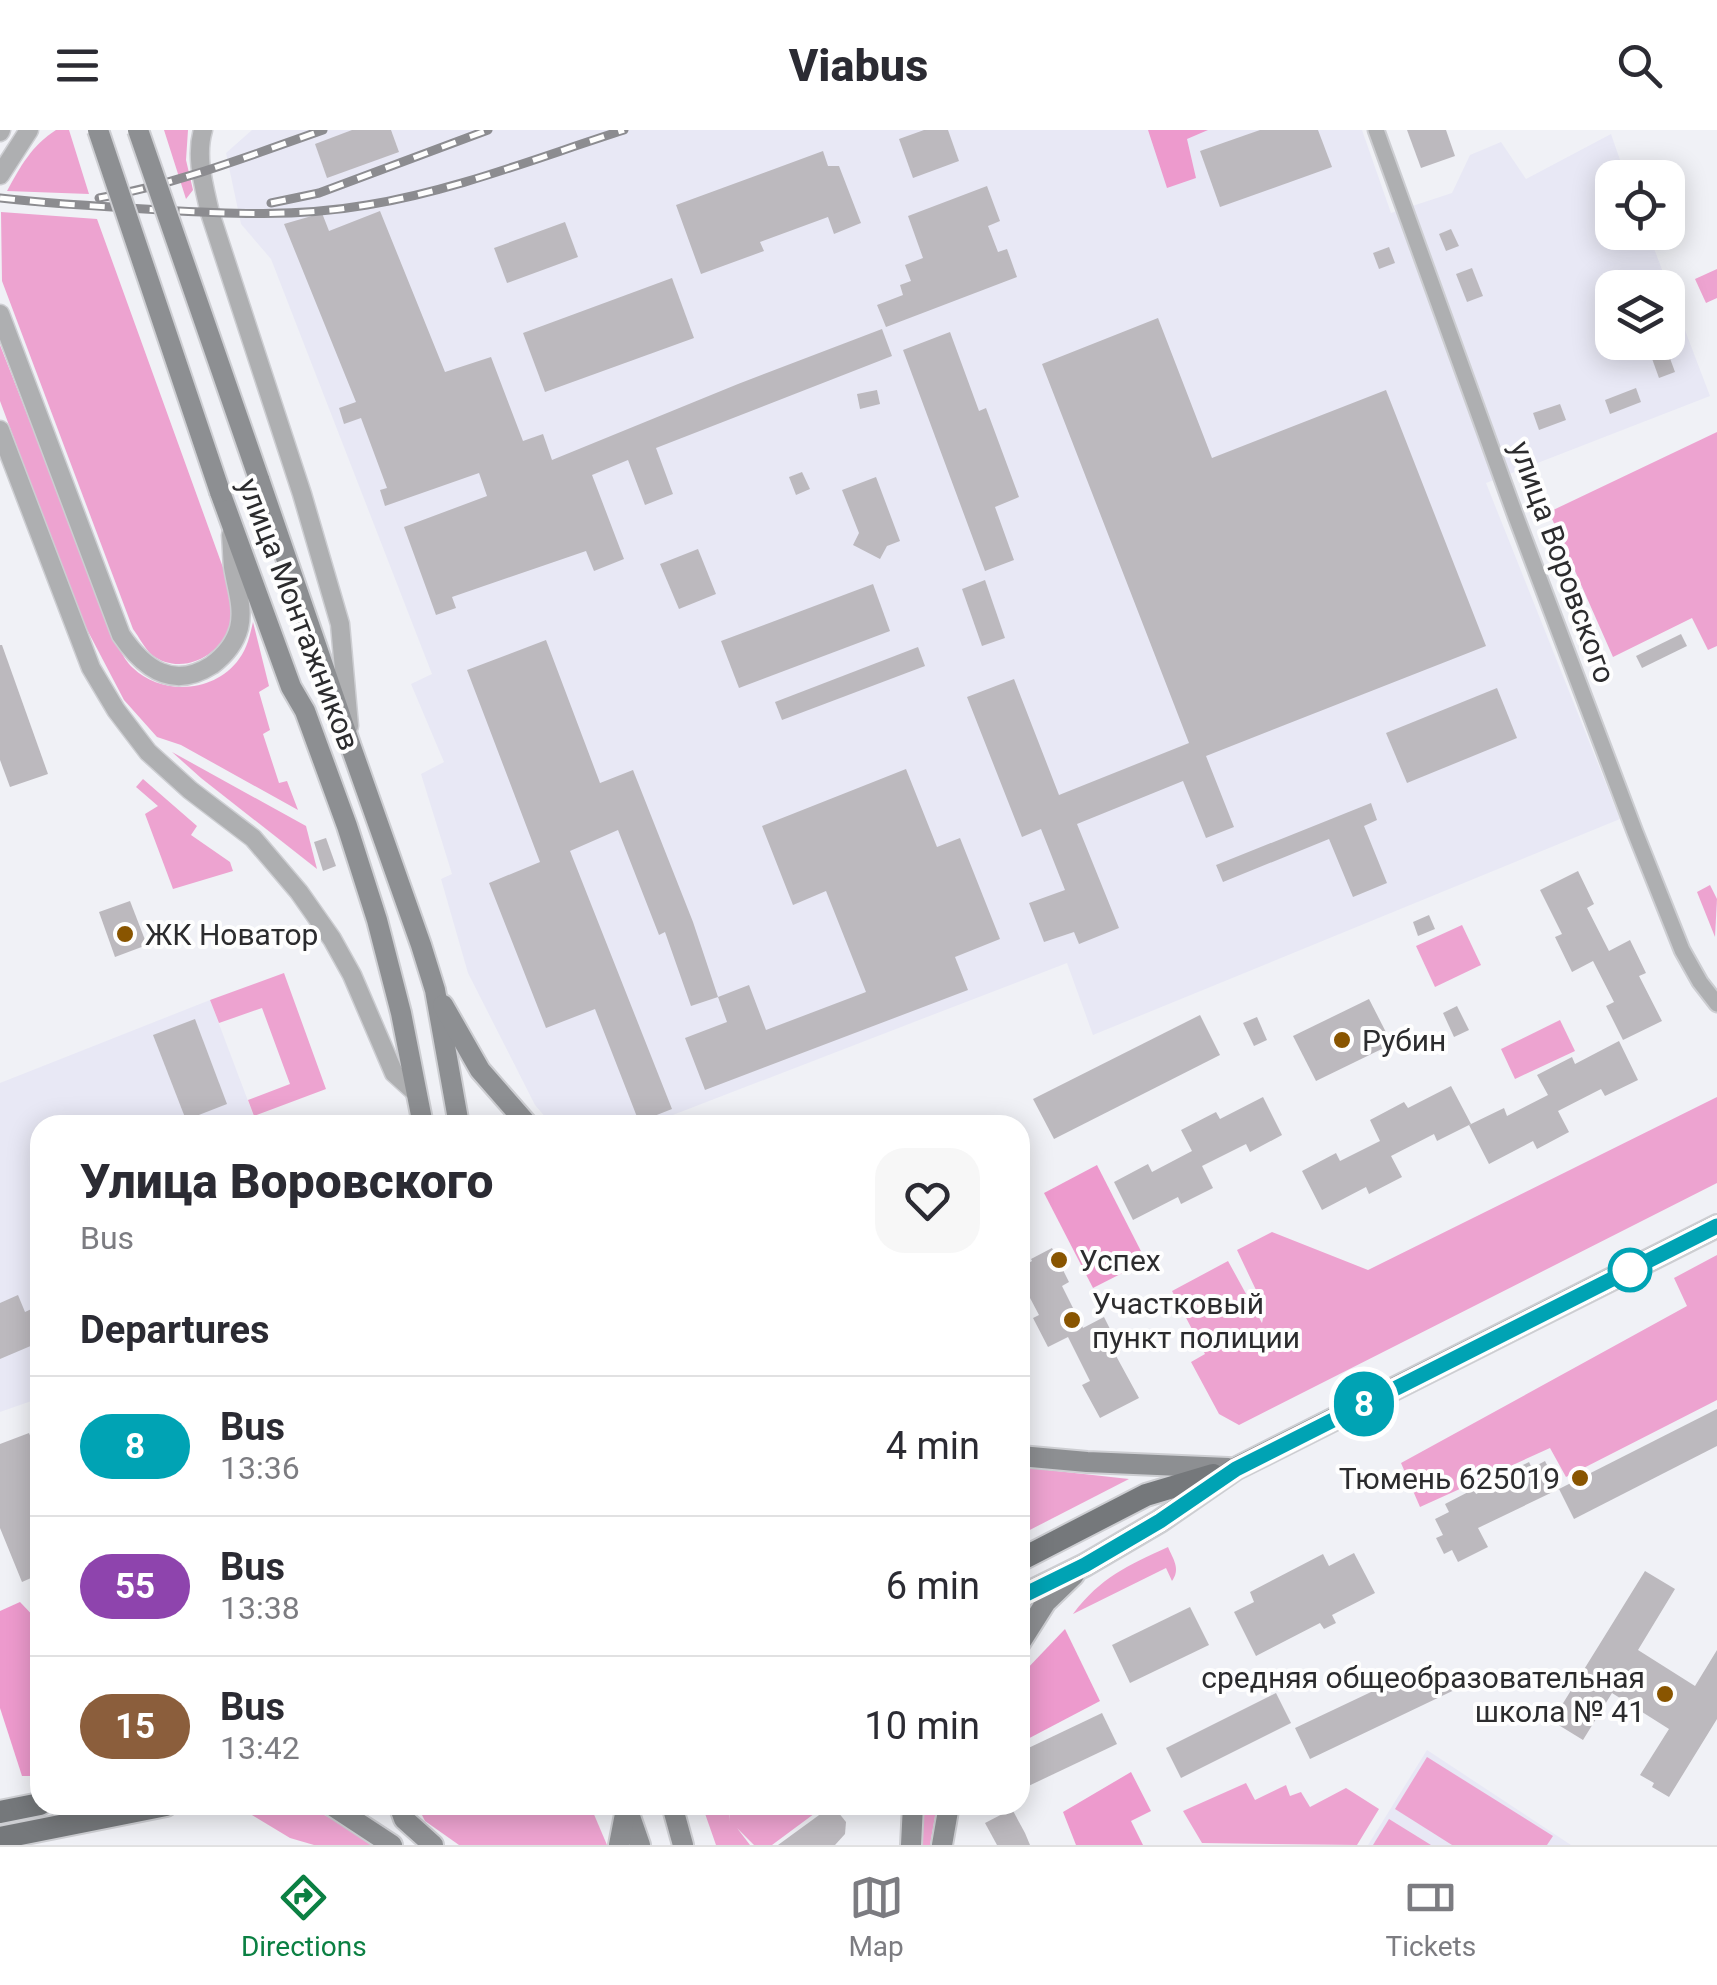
<!DOCTYPE html>
<meta charset="utf-8">
<style>
:root{--surface:#fff;--page:#f7f7f7;--text:#2b2b33;--muted:#7c7c81;--line:#e1e1e2;--accent:#0b8043}
body{margin:0;font-family:Roboto,sans-serif;background:var(--page);color:var(--text);height:100vh;display:flex;flex-direction:column;font-size:38px;white-space:nowrap}
*{box-sizing:border-box;margin:0}
p{font-size:32px;color:var(--muted)}
.icon{flex:none;width:55px;height:55px;fill:none;stroke:currentColor;stroke-width:2;stroke-linecap:round;stroke-linejoin:round}
.map{position:relative;flex:1;overflow:hidden}
.sheet{position:absolute;left:30px;top:985px;width:1000px;height:700px;display:flex;flex-direction:column;background:var(--surface);border-radius:30px;box-shadow:0 5px 25px #0003}
.sheet>*{flex:none}
.badge{padding:0 20px;border-radius:32px;font-size:35px;line-height:65px}
.controls{position:absolute;left:1595px;top:30px;display:grid;gap:20px}
.controls a{display:grid;place-items:center;width:90px;height:90px;border-radius:20px;background:var(--surface);box-shadow:0 5px 25px #0003;font-size:50px}
.map>.badge{position:absolute;translate:-50% -50%;box-shadow:0 0 0 5px #fff}
h2{padding:0 50px;font-size:38px;line-height:90px}
.round{display:grid;place-items:center;flex:none;width:105px;height:105px;border-radius:30px;background:var(--page)}
.headline{display:flex;align-items:center;justify-content:space-between;height:170px;padding:0 50px}
h1{font-size:48px;font-weight:800;line-height:75px}
ul{padding:0;list-style:none}
li{display:flex;align-items:center;gap:30px;height:140px;padding:0 50px;border-top:2px solid var(--line)}
li div{flex:1}
li b{display:block;font-size:38px}
li em{font-style:normal}
li .badge{min-width:110px;font-weight:700;text-align:center}
header{display:flex;justify-content:space-between;align-items:center;height:130px;padding:0 50px;background:var(--surface);font-size:45px;font-weight:800}
.menu{display:flex;justify-content:space-around;align-items:center;height:140px;border-top:2px solid var(--line);background:var(--surface);font-size:28px;color:var(--muted)}
.menu a{display:grid;justify-items:center;gap:5px}
.menu .active{color:var(--accent)}
.map>svg:first-child{display:block}
</style>
<header><svg class="icon" aria-label="menu" viewBox="0 0 24 24"><path d="M4 6h16M4 12h16M4 18h16"/></svg>Viabus<svg class="icon" aria-label="search" viewBox="0 0 24 24"><circle cx="10" cy="10" r="6"/><path d="M15 15l6 6"/></svg></header>
<div class="map">
<svg width="1717" height="1715" viewBox="0 0 1717 1715">
<rect width="100%" height="100%" fill="#f0f1f6"/>
<g fill="#e8e8f5" fill-rule="evenodd">
<path d="M252 0H1362L1391 83 1452 63 1470 25 1501 12 1526 49 1611 4 1626 47 1612 48V102L1645 103 1647 108H1650L1710 266 1486 353 1620 689 1093 905 1067 833 647 995H552L535 975 468 843 441 749 452 744 421 644 444 632 411 554 432 544 271 129 241 94 226 23ZM1612 158H1668V212H1612Z"/>
<path d="M210 870 257 995H40V1268L0 1282V953Z"/>
<path d="M1427 1620 1571 1715H1368Z"/>
</g>
<g fill="#eda3d0">
<path d="M56 0H69L89 64 7 61C20 37 32 15 56 0Z"/>
<path d="M164 0H188L186 30 193 60 186 69Z"/>
<path d="M1 82 97 89 230 457C230 467 233 480 232 489 225 524 183 548 152 525 145 519 139 507 133 499L2 151Z"/>
<path d="M1717 139V168L1706 173 1695 149Z"/>
<path d="M0 215 119 519C123 525 127 533 133 538 162 566 215 563 239 529 247 519 250 505 253 492L269 556 259 562 270 600 263 604 279 653 287 651 298 680 181 615 157 607 124 570 81 488 0 271Z"/>
<path d="M1717 302V516L1708 520 1692 488 1613 527 1549 382Z"/>
<path d="M172 622 306 696 317 739 201 648Z"/>
<path d="M143 649 197 696 191 705 230 732 233 741 173 759 145 684 158 676 136 657Z"/>
<path d="M1710 755 1717 769 1715 807 1697 762Z"/>
<path d="M1462 795 1481 835 1435 857 1416 816Z"/>
<path d="M284 843 326 959 254 986 248 970 290 954 262 878 219 893 210 870Z"/>
<path d="M1560 890 1575 921 1515 949 1501 919Z"/>
<path d="M1717 967V1053L1239 1295 1219 1284 1191 1232 1205 1224 1172 1161 1228 1131 1262 1193 1265 1179 1237 1120 1272 1102 1368 1140Z"/>
<path d="M1717 1125V1270L1566 1347 1550 1318 1420 1377 1401 1333 1687 1176 1674 1148Z"/>
<path d="M1020 1337 1129 1349 1020 1405Z"/>
<path d="M1168 1417C1173 1429 1181 1439 1172 1451L1166 1438 1073 1484C1101 1447 1127 1436 1168 1417Z"/>
<path d="M1427 1627 1553 1706 1547 1715H1452L1395 1679Z"/>
<path d="M1246 1653 1255 1670 1286 1655 1290 1666 1301 1662 1310 1677 1346 1658 1379 1679 1357 1715 1202 1713 1183 1681Z"/>
<path d="M285 1675C319 1675 344 1697 371 1715H314L290 1708 247 1682Z"/>
<path d="M417 1675H590L607 1715H459L425 1691Z"/>
<path d="M702 1675H727L730 1691 728 1675H826L772 1715H754L737 1698 750 1715H716Z"/>
<path d="M920 1675H937L930 1715H919Z"/>
<path d="M1389 1689 1431 1715H1373Z"/>
</g>
<g fill="#ed9acd">
<path d="M1148 0H1208L1187 9 1196 48 1167 58Z"/>
<path d="M1097 1035 1146 1131 1093 1158 1044 1063Z"/>
<path d="M20 1472 40 1493V1646H22L0 1578V1481Z"/>
<path d="M1065 1499 1100 1571 1020 1613V1550L1024 1542Z"/>
<path d="M1131 1642 1151 1681 1131 1691 1143 1715H1076L1063 1682Z"/>
</g>
<g fill="#bcb9be">
<path d="M352 0H391L399 22 327 48 315 14Z"/>
<path d="M924 0H948L959 31 913 48 899 9Z"/>
<path d="M1260 0H1318L1332 37 1220 77 1200 21Z"/>
<path d="M1407 0H1446L1455 26 1421 38Z"/>
<path d="M823 21 828 36H839L861 93 834 104 828 87 760 112 764 121 701 144 676 75Z"/>
<path d="M987 56 1000 91 988 96 998 122 1007 119 1017 147 886 197 877 175 903 165 900 155 911 151 905 135 923 128 908 86Z"/>
<path d="M380 81 445 242 491 227 523 311 543 304 552 330 738 254 882 199 892 226 656 318 673 364 645 375 628 330 592 345 624 429 594 441 586 421 452 467 456 478 436 485 404 397 487 366 479 343 385 376 380 360 387 358 361 288 344 294 339 278 356 272 284 94 322 83 329 101Z"/>
<path d="M565 92 578 127 507 153 494 118Z"/>
<path d="M1451 99 1459 116 1446 121 1439 104Z"/>
<path d="M1389 117 1395 133 1379 139 1373 123Z"/>
<path d="M1472 138 1483 166 1467 172 1456 144Z"/>
<path d="M672 148 694 208 545 262 523 203Z"/>
<path d="M1158 188 1212 328 1386 260 1486 516 1206 626 1234 697 1206 708 1183 651 1077 694 1119 798 1079 814 1074 802 1044 812 1029 773 1065 760 1041 699 1022 707 967 567 1014 549 1059 665 1189 613 1042 234Z"/>
<path d="M950 202 979 281 986 278 1019 367 995 377 1014 430 985 441 903 220Z"/>
<path d="M1646 212H1664L1675 242 1659 248Z"/>
<path d="M1636 258 1641 272 1610 284 1605 270Z"/>
<path d="M877 260 880 274 860 279 857 264Z"/>
<path d="M1560 274 1566 290 1539 300 1533 283Z"/>
<path d="M802 342 810 359 796 365 789 347Z"/>
<path d="M876 347 900 411 887 416 880 429 853 415 859 403 842 360Z"/>
<path d="M698 419 716 464 679 479 660 434Z"/>
<path d="M985 450 1005 508 982 516 962 459Z"/>
<path d="M873 454 890 501 739 558 721 511Z"/>
<path d="M1681 504 1687 516 1642 538 1636 526Z"/>
<path d="M546 510 600 653 633 640 693 792 718 867 691 876 665 802 659 805 618 700 570 721 672 979 639 992 595 879 546 898 489 753 540 732 467 540Z"/>
<path d="M0 515H2L48 644 10 657 0 630Z"/>
<path d="M918 517 925 536 782 590 775 572Z"/>
<path d="M1497 558 1517 608 1407 653 1386 603Z"/>
<path d="M906 639 937 717 960 708 1000 809 955 827 968 860 705 960 685 908 727 892 718 867 749 855 766 900 866 862 826 761 793 775 762 696Z"/>
<path d="M1371 673 1377 690 1364 696 1387 753 1353 767 1329 709 1223 752 1216 735Z"/>
<path d="M326 708 336 736 323 741 314 712Z"/>
<path d="M1578 741 1594 774 1587 778 1609 821 1630 810 1646 843 1639 846 1662 891 1623 910 1606 876 1614 872 1593 831 1572 842 1555 807 1562 804 1540 760Z"/>
<path d="M130 771 147 815 115 827 99 782Z"/>
<path d="M1429 785 1435 799 1418 806 1413 792Z"/>
<path d="M1369 869 1392 914 1316 951 1293 906Z"/>
<path d="M1457 876 1469 900 1454 907 1443 883Z"/>
<path d="M1200 885 1220 925 1054 1009 1033 969Z"/>
<path d="M1257 887 1267 910 1254 916 1243 893Z"/>
<path d="M195 889 227 974 186 990 153 905Z"/>
<path d="M1619 911 1638 950 1605 966 1601 959 1558 981 1569 1002 1537 1019 1533 1011 1489 1034 1469 995 1504 978 1507 986 1548 965 1537 945 1572 927 1575 934Z"/>
<path d="M1451 956 1471 994 1437 1011 1434 1004 1391 1026 1402 1047 1369 1064 1366 1057 1322 1080 1302 1041 1336 1023 1340 1031 1380 1011 1370 990 1404 972 1408 978Z"/>
<path d="M1263 967 1282 1005 1250 1022 1246 1014 1202 1036 1213 1058 1181 1074 1178 1067 1133 1090 1114 1052 1148 1034 1152 1042 1192 1021 1181 1000 1216 982 1220 989Z"/>
<path d="M1052 1118 1069 1152 1062 1156 1083 1198 1104 1187 1121 1221 1115 1224 1139 1268 1100 1288 1082 1255 1090 1251 1068 1207 1048 1217 1033 1188 1039 1185 1020 1149V1138L1032 1131 1031 1129Z"/>
<path d="M18 1165 25 1182 40 1175V1212L0 1229V1173Z"/>
<path d="M1717 1279V1316L1574 1389 1559 1359Z"/>
<path d="M29 1303 40 1331V1380L33 1383 40 1401V1444L22 1452 0 1398V1314Z"/>
<path d="M1545 1331 1559 1359 1478 1398 1488 1417 1458 1432 1452 1420 1444 1424 1436 1408 1443 1405 1435 1389 1449 1382 1445 1374 1474 1359 1476 1364 1501 1352 1498 1347 1529 1332 1532 1338Z"/>
<path d="M1354 1423 1375 1463 1332 1485 1336 1493 1324 1499 1320 1493 1256 1526 1234 1482 1254 1472 1250 1462 1323 1424 1329 1436Z"/>
<path d="M1645 1441 1675 1459 1638 1520 1695 1556 1717 1520V1589L1669 1667 1652 1657 1654 1653 1640 1645 1669 1599 1612 1563 1583 1610 1552 1591Z"/>
<path d="M1190 1477 1209 1515 1130 1553 1112 1515Z"/>
<path d="M1459 1538 1467 1554 1310 1629 1295 1598 1407 1545 1414 1559Z"/>
<path d="M1276 1563 1291 1593 1181 1648 1166 1618Z"/>
<path d="M1102 1583 1117 1614 1020 1660V1622Z"/>
<path d="M1012 1679 1025 1703 1030 1715H997L985 1693Z"/>
<path d="M826 1680 838 1682 846 1692 845 1704 835 1715H778Z"/>
</g>
<g fill="none" stroke-linecap="round" stroke-linejoin="round">
<g stroke="#cdced2" stroke-width="19">
<path id="minor" d="M1376 0 1516 387 1635 702 1682 820 1700 852 1717 874"/>
</g>
<g stroke="#cdced2" stroke-width="21">
<g id="tertiary">
<path d="M203 0C195 27 204 56 210 83L302 364 340 494 349 596"/>
<path d="M0 2 1 0"/>
<path d="M0 45 29 0"/>
<path d="M0 184 121 505C144 539 173 560 212 535 224 526 235 513 239 498 244 477 236 457 233 437 232 426 232 416 231 405"/>
<path d="M0 300 91 538 116 580 148 622 190 660 253 708 299 762 332 809 352 845 394 943 415 962"/>
</g>
</g>
<g stroke="#cdced2" stroke-width="24">
<g id="secondary">
<path d="M259 349 351 617 421 815 435 860 459 995"/>
<path d="M220 362 291 557 305 581 347 696 377 790 401 883 423 995"/>
<path d="M443 875 480 940 528 995"/>
<path d="M1020 1326 1087 1332 1228 1338"/>
<path d="M1020 1513 1046 1472 1074 1445"/>
<path d="M331 1675 392 1715"/>
<path d="M399 1675 404 1689 433 1715"/>
<path d="M626 1675 640 1715"/>
<path d="M672 1675 683 1715"/>
<path d="M619 1715 626 1679"/>
<path d="M911 1715 913 1675"/>
<path d="M942 1715 949 1675"/>
</g>
</g>
<g stroke="#cdced2" stroke-width="26">
<g id="primary">
<path d="M1020 1430 1146 1365 1213 1345"/>
<path d="M1020 1467 1085 1435 1160 1391 1235 1339 1717 1096"/>
<path d="M0 1682 40 1674"/>
<path d="M0 1708 166 1675"/>
</g>
</g>
<use href="#minor" stroke="#aeafb1" stroke-width="15"/>
<use href="#tertiary" stroke="#aeafb1" stroke-width="18"/>
<use href="#secondary" stroke="#8d8f92" stroke-width="20"/>
<use href="#primary" stroke="#75787b" stroke-width="22"/>
<g stroke="#8c8c90" stroke-width="9">
<g id="rail">
<path d="M0 68C53 74 107 77 160 80 229 84 298 87 367 75 454 61 539 27 624 0"/>
<path d="M99 68C177 54 249 26 323 0"/>
<path d="M271 73 319 63 488 0"/>
</g>
</g>
<use href="#rail" stroke="#fefefe" stroke-width="5" stroke-dasharray="15" stroke-linecap="butt"/>
<g stroke="#cdced2" stroke-width="24" stroke-linecap="butt">
<g id="secondary-bridge">
<path d="M98 0 220 362"/>
<path d="M138 0 259 349"/>
</g>
</g>
<use href="#secondary-bridge" stroke="#8d8f92" stroke-width="20"/>
</g>
<g fill="none" stroke-linecap="round" stroke-linejoin="round">
<g stroke="#fff" stroke-width="22">
<path id="line" d="M1020 1467 1085 1435 1160 1391 1236 1339 1717 1096"/>
</g>
<use href="#line" stroke="#00a3b4" stroke-width="15"/>
</g>
<g fill="#895500" stroke="#fefefe" stroke-width="4">
<circle cx="125" cy="804" r="10"/>
<circle cx="1342" cy="910" r="10"/>
<circle cx="1059" cy="1130" r="10"/>
<circle cx="1072" cy="1190" r="10"/>
<circle cx="1580" cy="1348" r="10"/>
<circle cx="1665" cy="1564" r="10"/>
</g>
<circle fill="#fff" stroke="#00a3b4" stroke-width="5" cx="1630" cy="1140" r="20"/>
<g text-anchor="middle" dominant-baseline="central" stroke-width="8" stroke-linejoin="round" paint-order="stroke">
<g font-size="30" fill="#2c2c2e" stroke="#fefefe">
<text transform="translate(1563 432) rotate(70)">улица Воровского</text>
<text transform="translate(299 484) rotate(69)">улица Монтажников</text>
</g>
<g font-size="30" fill="#2c2c2e" stroke="#fefefe" text-anchor="start">
<text x="145" y="804">ЖК Новатор</text>
<text x="1362" y="910">Рубин</text>
<text x="1079" y="1130">Успех</text>
<text x="1092" y="1173">Участковый<tspan x="1092" dy="34">пункт полиции</tspan></text>
<text x="1560" y="1348" text-anchor="end">Тюмень 625019</text>
<text x="1645" y="1547" text-anchor="end">средняя общеобразовательная<tspan x="1645" dy="34">школа № 41</tspan></text>
</g>
</g>
</svg>
<div class="controls">
<a><svg class="icon" aria-label="locate" viewBox="0 0 24 24"><circle cx="12" cy="12" r="6"/><path d="M12 2v4M12 18v4M2 12h4M18 12h4"/></svg></a>
<a><svg class="icon" aria-label="layers" viewBox="0 0 24 24"><path d="M12 4l9 5-9 5-9-5zM3 14l9 5 9-5"/></svg></a>
</div>
<b class="badge" style="left:1364px;top:1274px;background:#00a3b4;color:#fff">8</b>
<section class="sheet">
<div class="headline"><div><h1>Улица Воровского</h1><p>Bus</p></div><a class="round"><svg class="icon" aria-label="heart" viewBox="0 0 24 24"><path d="M12 20l-8-8c-3-5 5-10 8-4 3-6 11-1 8 4z"/></svg></a></div>
<h2>Departures</h2>
<ul>
<li><span class="badge" style="background:#00a3b4;color:#fff">8</span><div><b>Bus</b><p>13:36</p></div><em>4 min</em></li>
<li><span class="badge" style="background:#8e44ad;color:#fff">55</span><div><b>Bus</b><p>13:38</p></div><em>6 min</em></li>
<li><span class="badge" style="background:#8b5e3c;color:#fff">15</span><div><b>Bus</b><p>13:42</p></div><em>10 min</em></li>
</ul>
</section>
</div>
<nav class="menu">
<a class="active"><svg class="icon" aria-label="directions" viewBox="0 0 24 24"><path d="M12 3l9 9-9 9-9-9zM9 14v-3h6M13 9l2 2-2 2"/></svg>Directions</a>
<a><svg class="icon" aria-label="map" viewBox="0 0 24 24"><path d="M3 6l6-2 6 2 6-2v14l-6 2-6-2-6 2zM9 4v14M15 6v14"/></svg>Map</a>
<a><svg class="icon" aria-label="tickets" viewBox="0 0 24 24"><path d="M3 7h18v10H3zM15 7v10"/></svg>Tickets</a>
</nav>
